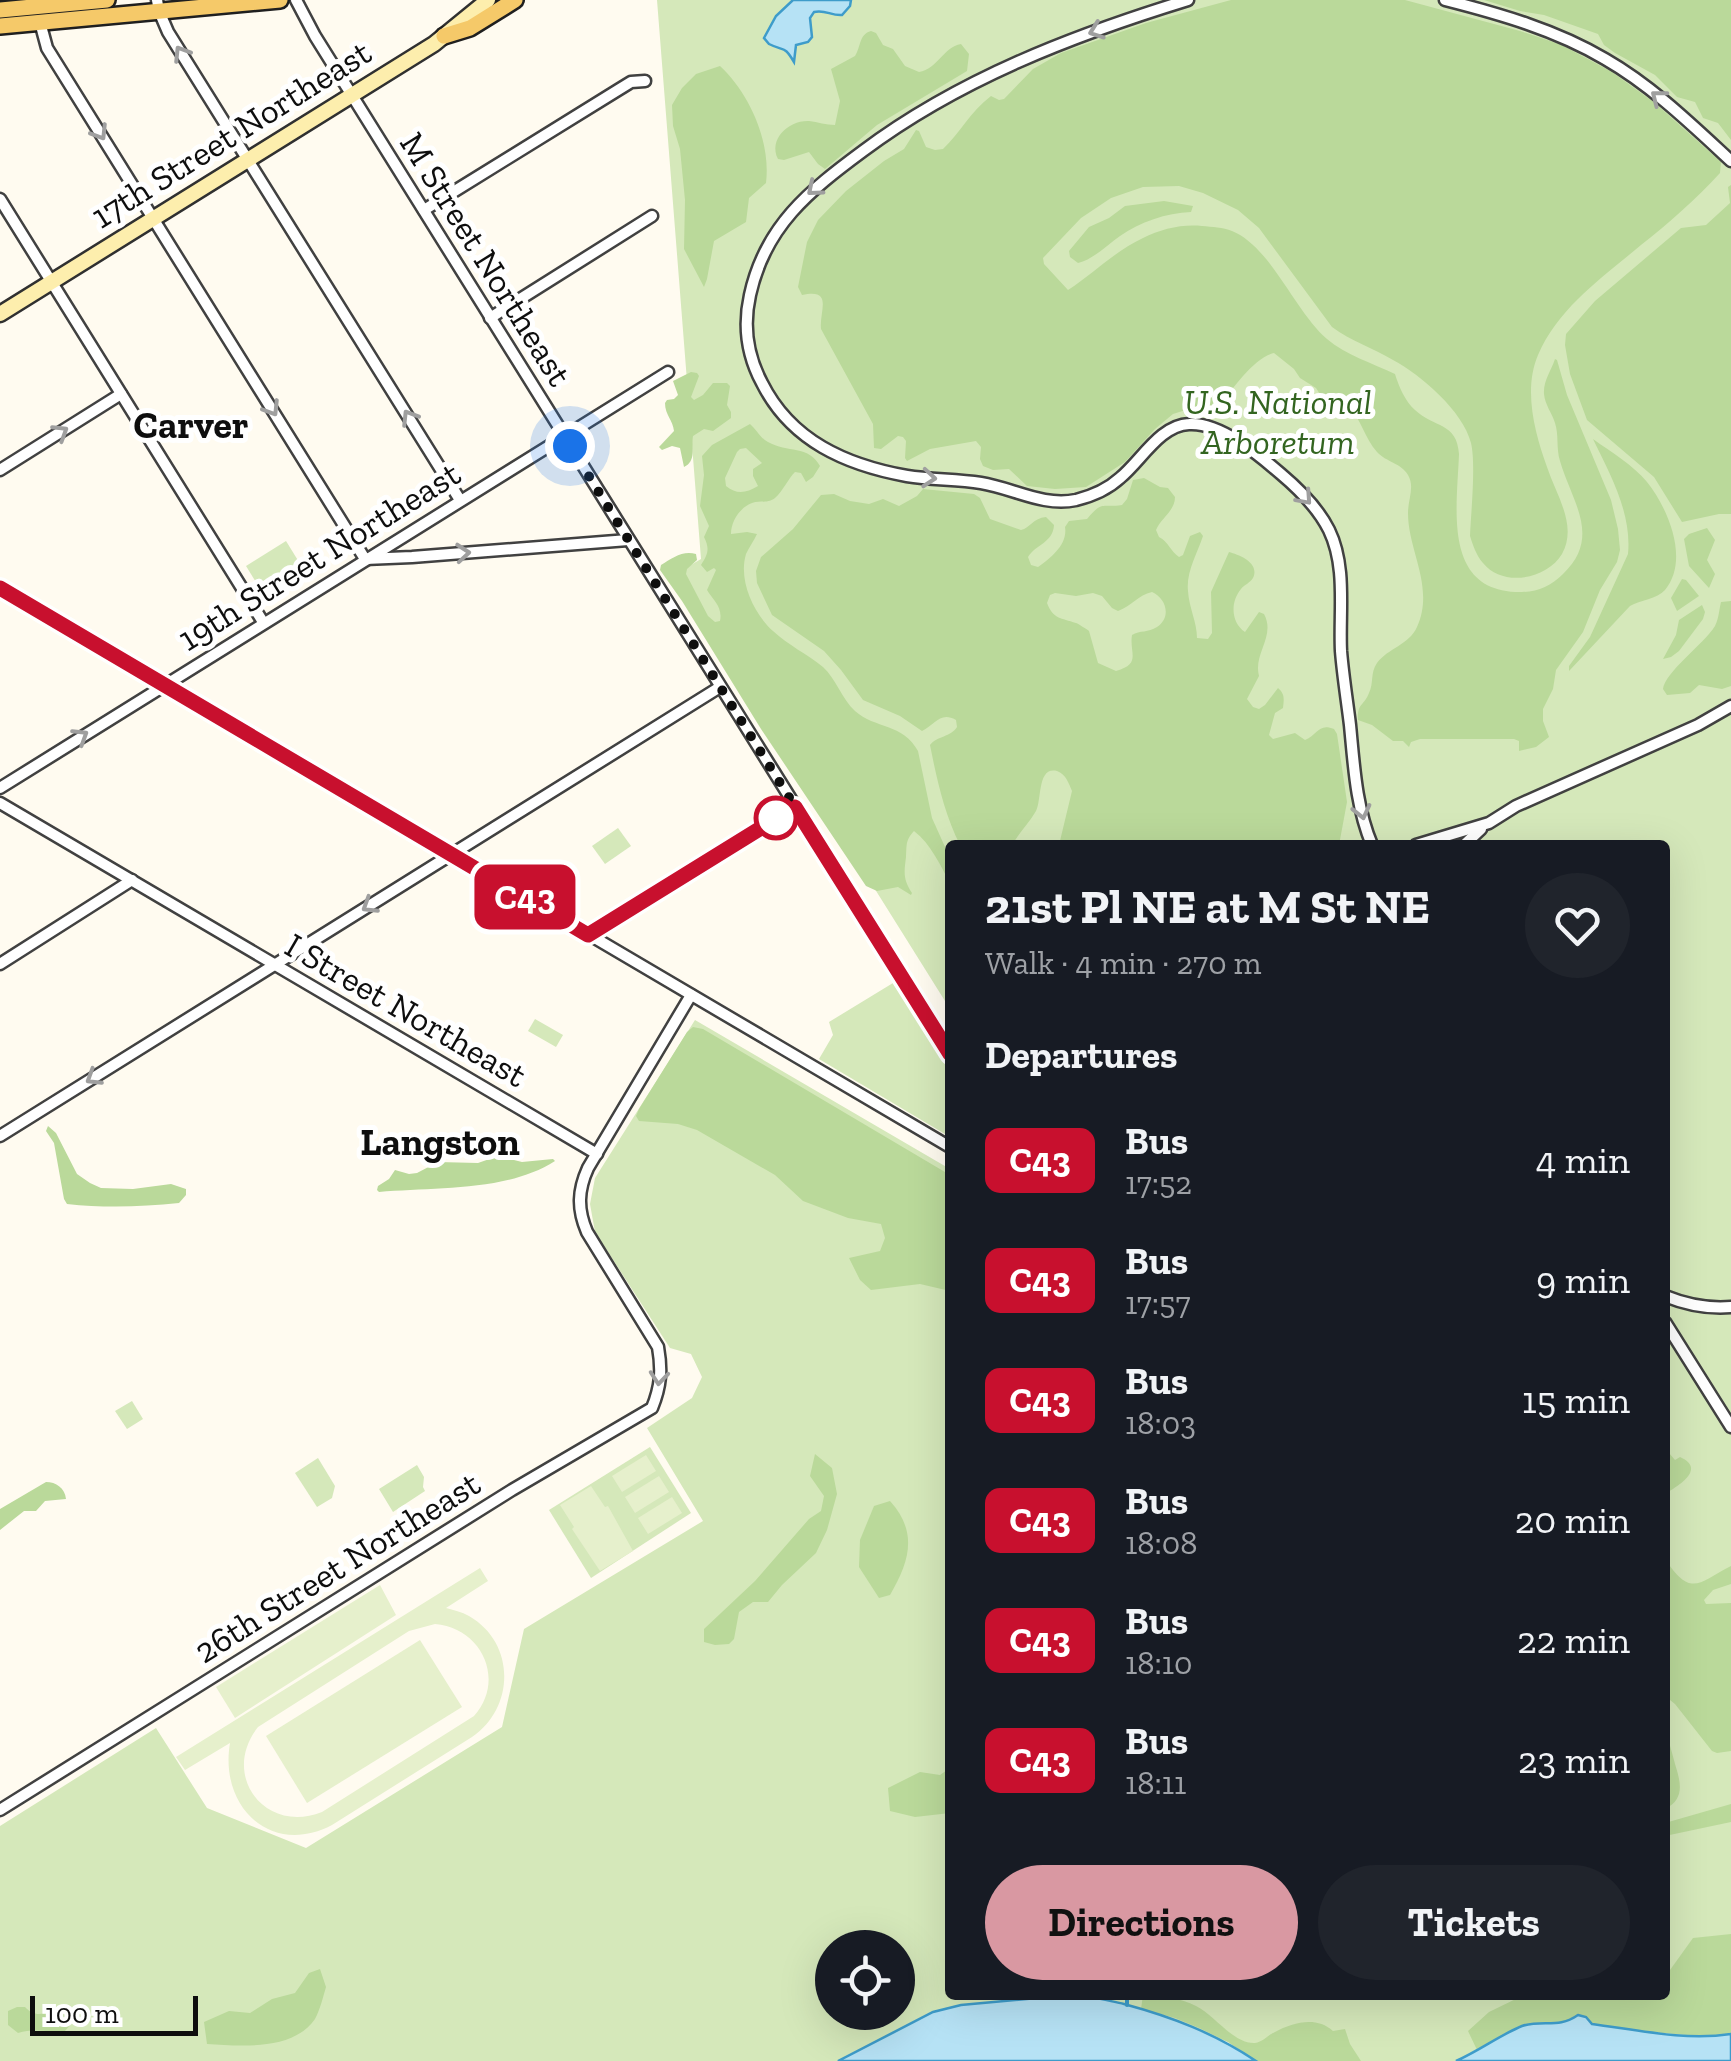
<!DOCTYPE html>
<meta charset="utf-8">
<style>
:root{--surface:#171b24;--page:#20242c;--text:#f1f3f6;--muted:#9ea1a6;--accent:#d998a2}
body{margin:0;font-family:"Zilla Slab",serif;background:var(--page);color:var(--text);height:100vh;display:flex;flex-direction:column;font-size:38px;white-space:nowrap}
*{box-sizing:border-box;margin:0}
p{font-size:32px;color:var(--muted)}
.icon{flex:none;width:55px;height:55px;fill:none;stroke:currentColor;stroke-width:2;stroke-linecap:round;stroke-linejoin:round}
.map{position:relative;flex:1;overflow:hidden}
.details{position:absolute;left:945px;top:840px;width:725px;height:1160px;display:flex;flex-direction:column;background:var(--surface);border-radius:10px;box-shadow:0 10px 40px #0002}
.details>*{flex:none}
.badge{padding:0 20px;border-radius:15px;font-size:35px;line-height:65px}
.controls{position:absolute;left:815px;top:1930px;display:grid;gap:20px}
.controls a{display:grid;place-items:center;width:100px;height:100px;border-radius:50%;background:var(--surface);box-shadow:0 10px 40px #0002;font-size:50px}
.scale{position:absolute;left:30px;bottom:25px;width:168px;box-sizing:border-box;padding-left:10px;border:5px solid #0e0e0e;border-top:0;font-size:28px;line-height:35px;white-space:nowrap;color:#0e0e0e;-webkit-text-stroke:8px #fff;paint-order:stroke}
.you{position:absolute;width:50px;height:50px;margin:-25px;border:8px solid #fff;border-radius:50%;background:#1a73e8;box-shadow:0 0 0 15px #1a73e833}
.map>.badge{position:absolute;translate:-50% -50%;box-shadow:0 0 0 5px #fff}
h2{padding:0 40px;font-size:38px;line-height:90px}
.round{display:grid;place-items:center;flex:none;width:105px;height:105px;border-radius:52px;background:var(--page)}
.summary{display:flex;align-items:center;justify-content:space-between;height:170px;padding:0 40px}
h1{font-size:48px;font-weight:700;line-height:75px}
.cta{display:flex;gap:20px;margin-top:auto;padding:20px 40px}
.cta a{flex:1;height:115px;border-radius:60px;background:var(--accent);color:#111;font-size:40px;font-weight:700;line-height:115px;text-align:center}
.cta a+a{background:var(--page);color:var(--text)}
ul{padding:0;list-style:none}
li{display:flex;align-items:center;gap:30px;height:120px;padding:0 40px}
li div{flex:1}
li b{display:block;font-size:38px}
li em{font-style:normal}
li .badge{min-width:110px;font-weight:700;text-align:center}
.map>svg:first-child{display:block}
</style>
<div class="map">
<svg width="1731" height="2061" viewBox="0 0 1731 2061">
<rect width="100%" height="100%" fill="#fffbf0"/>
<g fill="#d5e8ba" fill-rule="evenodd">
<path d="M657 0H1731V2034L1709 2037 1541 2023 1456 2061H1256L1228 2042 1127 2005 1086 1995H1665V845H950V1009L677 573 701 559Z"/>
<path d="M286 541 307 575 267 600 246 566Z"/>
<path d="M618 828 631 846 605 864 592 846Z"/>
<path d="M893 983 950 1072V1137L819 1059 833 1035 829 1022Z"/>
<path d="M535 1019 563 1035 556 1047 528 1031Z"/>
<path d="M695 1020 950 1169V1995H1069L961 2005 933 2012 838 2061H0V1826L156 1728 207 1808 306 1848 502 1727 524 1629 703 1521 647 1428 692 1398 702 1377 691 1354 670 1348 595 1232 590 1204 595 1178ZM832 1948H898V2012H832Z"/>
<path d="M132 1401 143 1419 127 1429 115 1411Z"/>
<path d="M650 1447 691 1513 591 1578 549 1510Z"/>
<path d="M318 1458 335 1486 332 1498 317 1507 295 1473Z"/>
<path d="M417 1465 424 1477 423 1487 425 1491 393 1512 379 1489Z"/>
</g>
<g fill="#bad99a" fill-rule="evenodd">
<path d="M1231 0H1405L1520 31 1562 45 1612 72 1655 103 1721 162 1720 173C1696 199 1669 223 1641 245 1602 278 1559 307 1538 355 1523 390 1535 434 1547 467 1556 495 1578 525 1562 554 1547 579 1503 588 1483 563 1476 555 1473 545 1470 536 1471 512 1476 464 1471 443 1463 411 1421 375 1393 360 1373 348 1351 341 1332 327L1259 228 1238 210 1203 193 1179 186 1143 187 1111 198 1081 218 1043 258 1044 264 1068 290C1093 274 1115 251 1143 238 1161 229 1182 224 1202 226 1212 227 1223 227 1232 231 1271 247 1294 310 1327 339 1346 355 1372 363 1395 374 1399 387 1405 401 1415 410 1434 428 1457 422 1459 454 1457 509 1442 593 1522 592 1538 592 1551 586 1563 574 1602 537 1572 502 1560 461 1556 448 1559 435 1555 423 1552 413 1545 405 1544 394 1543 381 1551 371 1555 359L1557 360 1567 395 1611 500 1618 529 1620 550 1617 562 1600 590 1583 632 1556 670 1553 689 1543 709V721L1549 737 1536 747 1519 751V741L1514 739H1420L1411 742 1409 747 1403 741H1393L1372 725 1358 720C1357 703 1364 706 1369 693 1374 683 1370 673 1377 663 1388 648 1409 645 1417 627 1435 587 1408 551 1408 513 1408 499 1415 487 1408 475 1401 463 1386 462 1377 452 1365 439 1361 418 1348 406L1334 409 1327 405 1316 388 1300 378 1294 369 1274 353C1253 358 1233 390 1218 406L1195 407 1173 414 1155 429 1125 462 1086 487 1055 489 1027 486 1009 469 993 470 983 466 980 459 981 447 976 441 930 449 907 461 905 458 906 441 903 437 898 436 881 449 874 448 873 424 821 329C819 311 834 288 802 295L798 287 807 242 818 220 846 191 884 161 904 149 916 130 919 131 926 147 935 150 943 149C960 133 970 112 991 96L999 100 1004 99 1033 69 1061 53 1146 23Z"/>
<path d="M1484 0H1731V140L1718 123 1703 118 1695 102 1677 97 1655 75 1615 53 1604 45 1598 34 1544 15 1520 11Z"/>
<path d="M871 31 876 33 883 45 893 49 905 66 919 72C938 69 943 47 961 44L969 54 967 71 877 125 825 169 818 164 809 152 784 160 778 159C768 139 789 120 809 121 818 122 826 125 835 125L840 101 831 69 855 56C861 47 859 34 871 31Z"/>
<path d="M720 66C750 94 771 142 766 183L749 198 746 222 714 241 707 279 704 287 684 249 685 200 680 149 673 126 672 105 682 88 696 74Z"/>
<path d="M1731 185V514H1719L1682 522 1654 477 1587 420 1570 374 1565 345 1566 334 1595 301 1681 228 1706 225 1730 203 1728 187Z"/>
<path d="M1164 201 1193 206 1191 212C1166 213 1140 222 1120 236 1107 245 1094 259 1078 263L1070 257 1069 251 1089 227 1109 218 1125 206Z"/>
<path d="M691 372 697 373 699 376 691 397 694 400 703 395 713 383H727L730 386 727 405 731 412V418L713 431 704 429 693 436C691 447 697 461 684 467L680 448 672 446 662 450 659 447 674 431C673 420 665 415 665 403L667 400 674 399 678 395 673 381Z"/>
<path d="M750 424C756 429 761 439 768 442 787 453 809 445 820 466L813 477 806 482 801 473 795 472C788 479 783 491 775 498 767 504 761 500 752 503 739 508 731 522 731 534L747 532 757 534C754 541 749 547 746 554 738 581 754 614 773 631 788 645 807 654 823 667 836 679 842 699 855 711 875 729 903 723 918 751L932 818 950 858V883C940 865 931 844 914 831 905 841 907 845 906 857 904 873 903 879 912 893L911 895 898 887 877 891 866 886 761 729 682 601 660 570 661 565C672 558 683 550 696 554L697 560 687 569 686 574 708 616 715 622 720 621C723 607 713 600 707 590L716 570 714 568 707 572 701 565C708 554 710 549 704 537L709 526 700 506 704 475 702 456 712 445ZM746 448 762 463 753 469V476L758 486C746 493 737 495 726 486L725 478 737 452 740 449Z"/>
<path d="M1593 439C1611 452 1633 465 1647 482 1668 508 1690 560 1665 590 1657 599 1640 600 1630 606L1569 671V666L1590 637 1628 554C1632 513 1610 474 1593 439Z"/>
<path d="M1144 478 1160 487 1168 488 1175 497C1175 511 1161 518 1156 530L1159 537C1169 542 1170 551 1179 557L1183 555 1190 536 1200 532 1203 536C1197 554 1186 572 1188 591 1189 608 1197 622 1197 638L1208 639 1212 633 1211 592 1229 552C1240 555 1260 563 1253 578 1250 583 1244 585 1241 589 1230 602 1231 623 1245 632L1259 612 1264 614C1276 636 1253 654 1259 676L1247 699 1253 707 1259 709 1265 705 1278 688C1285 694 1284 699 1283 708L1275 713 1269 735 1273 739 1295 733 1305 740C1318 735 1318 723 1334 729L1337 734 1347 802 1339 845H1059L1072 791C1069 784 1066 774 1057 771 1037 766 1042 800 1036 811 1029 823 1019 833 1012 845H960C944 813 937 780 930 745 937 736 951 737 957 727L956 720C940 711 935 725 922 731L900 716 863 700 841 670 824 651 772 615 757 583 756 571 761 557 793 529 821 495 834 494 850 501 869 504 883 499 899 506 917 496 923 489 974 494 980 498 990 519 1021 530C1030 528 1033 518 1046 517L1054 525C1053 543 1036 544 1028 557L1031 565 1038 567C1051 558 1068 544 1065 527L1069 521 1087 519C1103 500 1101 508 1122 505L1127 499 1133 480ZM1152 592C1166 598 1172 617 1157 627 1148 633 1140 630 1132 635 1129 653 1142 664 1116 671L1098 663 1089 631C1088 630 1077 623 1076 623 1061 618 1053 619 1047 603L1050 595 1055 593 1076 596 1093 593 1102 596 1112 608 1118 611C1132 606 1138 595 1152 592Z"/>
<path d="M1707 528 1715 540 1707 560 1715 574 1709 588 1689 566 1684 539 1689 534Z"/>
<path d="M1682 579 1686 580 1699 596 1677 611 1671 598Z"/>
<path d="M1731 601V686L1722 689 1699 685 1690 693 1667 695 1663 689C1665 672 1703 645 1715 626 1719 618 1719 610 1721 602Z"/>
<path d="M1702 605 1705 612 1703 619 1679 651 1671 657 1663 659 1676 635 1679 620Z"/>
<path d="M693 1027 703 1029 950 1175V1291L920 1284 871 1290 860 1280 849 1258 880 1251 885 1238 881 1224 848 1218 803 1201 775 1175 697 1130 678 1124 639 1121 636 1116 639 1109 687 1032Z"/>
<path d="M48 1126 56 1133 77 1174 90 1183 101 1188 133 1189 171 1184 186 1189V1195L179 1203C141 1207 104 1208 67 1204L64 1199 54 1143 46 1131Z"/>
<path d="M498 1156 522 1162 553 1159 555 1161C507 1192 434 1187 379 1192L377 1190 378 1186 389 1179 395 1170 409 1174 417 1173 438 1162 478 1163Z"/>
<path d="M1669 1453 1675 1460 1680 1457C1707 1469 1678 1486 1665 1494V1455Z"/>
<path d="M815 1454 832 1468 837 1494 827 1530 816 1553 782 1585 768 1602H753L739 1612 734 1639 729 1644 715 1645 704 1642V1629L755 1581 809 1519 821 1511 824 1496 810 1476Z"/>
<path d="M46 1482C56 1482 65 1488 66 1499L45 1501 36 1511H24L0 1530V1509Z"/>
<path d="M890 1501C918 1532 910 1561 890 1595L879 1598 859 1567 860 1540 874 1506Z"/>
<path d="M1665 1559C1691 1598 1698 1583 1731 1566V1584L1713 1590 1704 1600 1706 1604 1731 1603V1751L1717 1753 1712 1751 1675 1704 1670 1700H1665Z"/>
<path d="M1665 1730C1669 1741 1672 1753 1675 1764 1681 1783 1685 1799 1665 1809Z"/>
<path d="M950 1768V1813L915 1817 890 1811 888 1788 920 1772 940 1775Z"/>
<path d="M1731 1804V1822L1665 1836V1823Z"/>
<path d="M1731 1934V2034L1709 2037 1628 2030 1571 2020 1561 2024 1541 2023 1524 2026 1478 2052 1468 2031 1489 2012 1524 1995H1665V1971L1670 1970 1693 1938Z"/>
<path d="M320 1969 326 1987C323 1997 320 2010 315 2019 293 2051 241 2046 207 2044L204 2022 229 2011 250 2013 272 1999 295 1993 309 1973Z"/>
<path d="M1143 1995C1160 1995 1181 1998 1196 2006 1215 2015 1233 2044 1255 2043 1263 2042 1268 2035 1275 2032 1293 2022 1317 2016 1333 2031L1345 2029 1350 2044 1361 2061H1256L1228 2042 1199 2028 1175 2018 1141 2009Z"/>
<path d="M61 2006 68 2009 75 2020 64 2032C48 2032 34 2028 18 2033L8 2025V2011L17 2007H25C37 2020 48 2012 61 2006Z"/>
</g>
<g fill="#e6f0cc" fill-rule="evenodd">
<path d="M646 1455 656 1471 622 1492 612 1476Z"/>
<path d="M659 1476 669 1492 635 1513 625 1497Z"/>
<path d="M591 1486 605 1507 608 1506 633 1551 600 1571 572 1529 574 1527 560 1505Z"/>
<path d="M672 1497 682 1513 648 1534 638 1518Z"/>
<path d="M480 1568 488 1581 446 1608C453 1610 462 1612 469 1616 516 1643 515 1708 472 1737L332 1825C271 1857 219 1807 230 1743L185 1770 176 1757ZM435 1624C482 1628 506 1680 474 1716L322 1812C265 1835 220 1775 258 1727L409 1631Z"/>
<path d="M380 1585 396 1615 235 1718 216 1687Z"/>
<path d="M420 1640 462 1707 307 1803 266 1736Z"/>
</g>
<g fill="#b6e2f5" stroke="#3e9cca" stroke-width="2.5">
<path d="M793 0H851L850 6 842 15C831 16 825 9 814 12L810 18 812 37 808 42 796 45 794 62C784 45 785 52 769 44L764 38 776 16Z"/>
<path d="M1069 1995C1088 1995 1105 2000 1124 2004 1172 2017 1214 2033 1256 2061H838L933 2012 961 2005Z"/>
<path d="M1578 2015 1586 2017 1592 2024C1637 2030 1685 2041 1731 2034V2061H1456C1479 2051 1500 2035 1522 2026 1543 2019 1558 2029 1578 2015Z"/>
</g>
<g fill="none" stroke-linecap="round" stroke-linejoin="round">
<path stroke="#3e9cca" stroke-width="4" d="M1127 1995V2005"/>
<g stroke="#414141" stroke-width="15">
<g id="street">
<path d="M157 0 159 11 168 32 460 500"/>
<path d="M296 0 315 36 950 1054"/>
<path d="M1188 0C1074 35 959 79 863 151 809 191 765 226 750 295 743 326 747 355 762 383 791 441 846 465 907 476 932 480 956 479 981 483 1013 488 1043 507 1076 500 1092 496 1108 489 1120 478 1141 461 1160 425 1189 424 1220 422 1259 455 1281 474 1300 490 1318 508 1329 530 1347 567 1339 612 1341 651 1343 676 1347 700 1350 725 1354 766 1356 807 1372 845"/>
<path d="M1445 0C1500 14 1556 30 1605 59 1652 86 1691 124 1731 161"/>
<path d="M40 22 47 48 365 559 412 557 628 540"/>
<path d="M0 199 263 622"/>
<path d="M424 210 618 90 631 82 645 81"/>
<path d="M490 318 652 216"/>
<path d="M0 470 121 394"/>
<path d="M0 588 950 1147"/>
<path d="M0 788 668 372"/>
<path d="M0 803 597 1154"/>
<path d="M1416 845 1489 823 1516 806 1698 725 1731 706"/>
<path d="M1464 845 1481 829"/>
<path d="M589 935 795 807"/>
<path d="M0 964 132 880"/>
<path d="M0 1136 720 687"/>
<path d="M1665 1296C1687 1305 1707 1309 1731 1307"/>
<path d="M1665 1322 1731 1427"/>
<path d="M0 1810 512 1490 652 1408C661 1386 662 1370 658 1347L587 1232C577 1209 578 1190 588 1168L691 995"/>
</g>
</g>
<g stroke="#303030" stroke-width="19">
<path id="secondary" d="M0 314 434 44 488 0"/>
</g>
<g stroke="#1f1f1f" stroke-width="20">
<g id="primary">
<path d="M0 10 107 0"/>
<path d="M0 26 280 0"/>
<path d="M444 36 470 28 515 0"/>
</g>
</g>
<use href="#street" stroke="#fff" stroke-width="10"/>
<use href="#secondary" stroke="#fdeead" stroke-width="14"/>
<use href="#primary" stroke="#f5c969" stroke-width="15"/>
</g>
<defs><path id="oneway-chevron" d="M-2-3.5L2.5 0L-2 3.5" fill="none" stroke-width="1.6" stroke-linecap="round" stroke-linejoin="round" transform="scale(2.5)"/></defs>
<g stroke="#9f9f9f">
<use href="#oneway-chevron" transform="translate(1096 31) rotate(160)"/>
<use href="#oneway-chevron" transform="translate(181 53) rotate(-122)"/>
<use href="#oneway-chevron" transform="translate(1658 97) rotate(-142)"/>
<use href="#oneway-chevron" transform="translate(100 133) rotate(58)"/>
<use href="#oneway-chevron" transform="translate(814 189) rotate(140)"/>
<use href="#oneway-chevron" transform="translate(272 409) rotate(58)"/>
<use href="#oneway-chevron" transform="translate(409 417) rotate(-122)"/>
<use href="#oneway-chevron" transform="translate(61 432) rotate(-32)"/>
<use href="#oneway-chevron" transform="translate(929 478) rotate(5)"/>
<use href="#oneway-chevron" transform="translate(1305 498) rotate(48)"/>
<use href="#oneway-chevron" transform="translate(463 553) rotate(-5)"/>
<use href="#oneway-chevron" transform="translate(81 736) rotate(-32)"/>
<use href="#oneway-chevron" transform="translate(1362 812) rotate(77)"/>
<use href="#oneway-chevron" transform="translate(369 906) rotate(148)"/>
<use href="#oneway-chevron" transform="translate(93 1078) rotate(148)"/>
<use href="#oneway-chevron" transform="translate(659 1378) rotate(95)"/>
</g>
<g fill="none" stroke-linecap="round" stroke-linejoin="round">
<g stroke="#fff" stroke-width="22">
<path id="line" d="M0 588 588 935 795 807 950 1054"/>
</g>
<use href="#line" stroke="#c8102e" stroke-width="15"/>
<path stroke="#0e0e0e" stroke-width="10" stroke-dasharray="0 18" d="M570 446 795 807 776 818"/>
</g>
<circle fill="#fff" stroke="#c8102e" stroke-width="5" cx="776" cy="818" r="20"/>
<g text-anchor="middle" dominant-baseline="central" stroke-width="10" stroke-linejoin="round" paint-order="stroke">
<g font-size="35" fill="#0e0e0e" stroke="#fff">
<text transform="translate(231 134) rotate(-32)">17th Street Northeast</text>
<text transform="translate(486 259) rotate(58)">M Street Northeast</text>
<text transform="translate(319 556) rotate(-32)">19th Street Northeast</text>
<text transform="translate(406 1010) rotate(30)">I Street Northeast</text>
<text transform="translate(337 1567) rotate(-32)">26th Street Northeast</text>
</g>
<g font-size="35" font-style="italic" fill="#336520" stroke="#fff">
<text x="1278" y="402">U.S. National<tspan x="1278" dy="40">Arboretum</tspan></text>
</g>
<g font-size="38" font-weight="bold" fill="#0e0e0e" stroke="#fff">
<text x="191" y="425">Carver</text>
<text x="440" y="1142">Langston</text>
</g>
</g>
</svg>
<div class="controls">
<a><svg class="icon" aria-label="locate" viewBox="0 0 24 24"><circle cx="12" cy="12" r="6"/><path d="M12 2v4M12 18v4M2 12h4M18 12h4"/></svg></a>
</div>
<div class="scale">100 m</div>
<div class="you" style="left:570px;top:446px"></div>
<b class="badge" style="left:525px;top:897px;background:#c8102e;color:#fff">C43</b>
<section class="details">
<div class="summary"><div><h1>21st Pl NE at M St NE</h1><p>Walk · 4 min · 270 m</p></div><a class="round"><svg class="icon" aria-label="heart" viewBox="0 0 24 24"><path d="M12 20l-8-8c-3-5 5-10 8-4 3-6 11-1 8 4z"/></svg></a></div>
<h2>Departures</h2>
<ul>
<li><span class="badge" style="background:#c8102e;color:#fff">C43</span><div><b>Bus</b><p>17:52</p></div><em>4 min</em></li>
<li><span class="badge" style="background:#c8102e;color:#fff">C43</span><div><b>Bus</b><p>17:57</p></div><em>9 min</em></li>
<li><span class="badge" style="background:#c8102e;color:#fff">C43</span><div><b>Bus</b><p>18:03</p></div><em>15 min</em></li>
<li><span class="badge" style="background:#c8102e;color:#fff">C43</span><div><b>Bus</b><p>18:08</p></div><em>20 min</em></li>
<li><span class="badge" style="background:#c8102e;color:#fff">C43</span><div><b>Bus</b><p>18:10</p></div><em>22 min</em></li>
<li><span class="badge" style="background:#c8102e;color:#fff">C43</span><div><b>Bus</b><p>18:11</p></div><em>23 min</em></li>
</ul>
<div class="cta"><a>Directions</a><a>Tickets</a></div>
</section>
</div>
